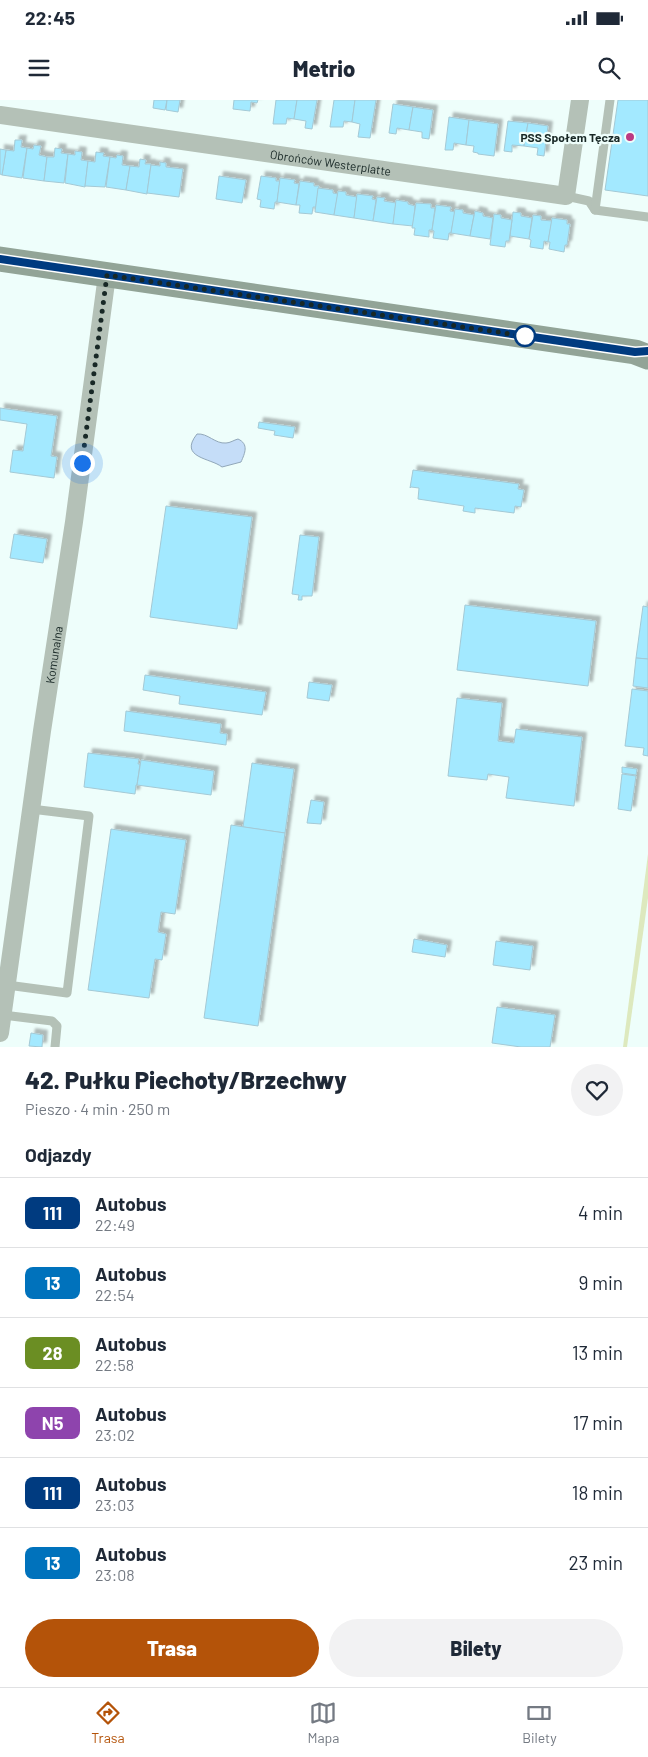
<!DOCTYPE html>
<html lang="pl">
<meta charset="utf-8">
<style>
:root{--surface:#fff;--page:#f2f2f3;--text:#1f2937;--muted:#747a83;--line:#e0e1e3;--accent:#b45309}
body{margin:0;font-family:Barlow,sans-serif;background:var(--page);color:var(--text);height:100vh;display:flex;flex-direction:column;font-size:19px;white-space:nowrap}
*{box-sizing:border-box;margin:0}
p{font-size:16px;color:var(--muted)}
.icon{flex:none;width:28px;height:28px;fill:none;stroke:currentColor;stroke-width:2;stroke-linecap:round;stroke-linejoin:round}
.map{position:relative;height:947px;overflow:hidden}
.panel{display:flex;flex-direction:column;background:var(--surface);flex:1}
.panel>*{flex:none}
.badge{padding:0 10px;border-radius:8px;font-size:18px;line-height:32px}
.you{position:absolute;width:25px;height:25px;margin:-12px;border:4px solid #fff;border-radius:50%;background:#1a73e8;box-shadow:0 0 0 8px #1a73e833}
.map>.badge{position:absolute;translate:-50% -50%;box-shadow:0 0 0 2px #fff}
h2{padding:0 25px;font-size:19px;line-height:45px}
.round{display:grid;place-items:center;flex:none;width:52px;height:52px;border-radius:26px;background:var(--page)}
.summary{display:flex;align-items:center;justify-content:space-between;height:85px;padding:0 25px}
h1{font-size:24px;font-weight:800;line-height:38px}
.primary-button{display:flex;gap:10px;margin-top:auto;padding:10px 25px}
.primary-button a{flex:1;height:58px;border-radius:30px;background:var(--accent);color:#fff;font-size:20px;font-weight:800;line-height:58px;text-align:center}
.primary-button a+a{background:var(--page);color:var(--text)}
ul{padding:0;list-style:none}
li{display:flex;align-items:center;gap:15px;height:70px;padding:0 25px;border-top:1px solid var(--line)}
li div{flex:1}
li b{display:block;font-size:19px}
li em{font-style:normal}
li .badge{min-width:55px;font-weight:700;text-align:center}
.status{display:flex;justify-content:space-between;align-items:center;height:35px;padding:0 25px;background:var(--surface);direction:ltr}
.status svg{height:14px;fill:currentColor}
header{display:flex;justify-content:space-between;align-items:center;height:65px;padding:0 25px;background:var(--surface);font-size:22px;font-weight:800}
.tabs{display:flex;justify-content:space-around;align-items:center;height:70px;border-top:1px solid var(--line);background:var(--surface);font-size:14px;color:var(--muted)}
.tabs a{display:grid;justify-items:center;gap:2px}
.tabs .on{color:var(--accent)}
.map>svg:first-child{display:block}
</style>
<div class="status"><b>22:45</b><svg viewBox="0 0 49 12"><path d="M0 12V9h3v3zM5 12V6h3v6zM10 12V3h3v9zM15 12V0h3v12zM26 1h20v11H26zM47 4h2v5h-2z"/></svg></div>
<header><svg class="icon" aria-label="menu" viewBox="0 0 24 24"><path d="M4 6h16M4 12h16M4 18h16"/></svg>Metrio<svg class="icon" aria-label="search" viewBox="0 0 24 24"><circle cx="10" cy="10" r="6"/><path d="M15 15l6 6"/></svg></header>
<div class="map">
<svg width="648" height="947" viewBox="0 0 648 947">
<defs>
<filter id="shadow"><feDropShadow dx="4.5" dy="-4.5" stdDeviation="1" flood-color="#0004"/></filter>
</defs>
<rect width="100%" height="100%" fill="#eefefb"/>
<path fill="#dde9be" d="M648 754V798L627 947H623Z"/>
<path fill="#c5ddf8" stroke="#91a7b9" d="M197 334C208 333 215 344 226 343 230 343 234 340 238 339 249 344 245 353 241 362L222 367C211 358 178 358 197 334Z"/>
<g fill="#a3e9ff" stroke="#a4c9d5" filter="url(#shadow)">
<path d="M154 0H167L165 10 153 8Z"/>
<path d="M167 0H180L178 12 166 10Z"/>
<path d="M234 0H258L257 3 251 2 250 11 233 9Z"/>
<path d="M276 0H297L294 19 287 18 286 24H273Z"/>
<path d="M297 0H317L312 29 305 28 306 21 294 19Z"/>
<path d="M334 0H355L352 22 344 21 343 27H330Z"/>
<path d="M355 0H376L370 38 358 37 360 24 352 22Z"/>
<path d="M618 0H648V96L605 90Z"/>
<path d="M393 4 413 7 409 30 397 28 396 34 389 33Z"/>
<path d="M413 7 433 10 429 39 422 38V32L409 30Z"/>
<path d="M449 17 469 20 466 45 454 43 453 50H445Z"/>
<path d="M469 20 498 24 494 56 478 54V53L473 52 474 46 466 45Z"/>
<path d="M508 21 528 23 524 46 512 45V52L504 51Z"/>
<path d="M528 23 548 26 544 56 537 55 538 48 524 46Z"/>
<path d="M15 40H22L21 47 27 48 22 78 2 75 6 50 14 51Z"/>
<path d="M34 45 41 46 39 55 47 57 44 81 23 78 27 48 33 49Z"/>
<path d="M55 48 62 49 61 53 68 54 64 83 44 81 47 57H54Z"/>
<path d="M0 49 6 50 2 75 0 74Z"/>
<path d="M75 51 82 52 81 60 88 61 85 87 65 83 68 54 75 55Z"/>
<path d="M96 52 104 53 103 56 110 57 105 87 85 86 88 61 95 62Z"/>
<path d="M117 55 123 56 122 65 130 66 126 90 106 87 110 57 116 58Z"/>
<path d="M140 59 146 60 145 64H151L147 94 126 90 130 66 139 67Z"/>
<path d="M160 62 166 63V67L183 69 179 97 147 93 151 65 160 66Z"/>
<path d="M219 76 246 80 242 103 216 99Z"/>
<path d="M261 76 276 78V81H280L277 102H275L274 109 260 107 261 100 257 99Z"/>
<path d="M280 78 295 80 294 83 299 84 296 105 277 102Z"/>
<path d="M300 81 314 83V86H319L316 107H313L312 114 299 113 300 105H296Z"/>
<path d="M318 88 333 90V93L338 94 334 115 315 112Z"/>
<path d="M338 91 346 92V95L357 97 354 118 334 115Z"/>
<path d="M357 94 373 96 372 99 376 100 373 121 354 118Z"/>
<path d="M377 97 385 98 384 101 396 103 393 124 373 121Z"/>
<path d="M396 100 408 102V104L415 106 413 126 393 124Z"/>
<path d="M416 103 431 104V108H435L432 130H429V137L414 135 415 128H412Z"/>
<path d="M436 105 451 107 450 111 455 112 451 133H449L448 140 433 138 434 131 432 130Z"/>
<path d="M455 109 463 110V113L474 115 470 136 451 133Z"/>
<path d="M475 111 483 113V116L493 118 490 139 470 136Z"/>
<path d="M513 112 521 113V116L532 118 529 139 510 136Z"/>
<path d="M494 114 501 115V118L512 120 509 141H506L505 147 490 145Z"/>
<path d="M533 115 541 116V120L552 121 548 142 544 141 543 149 530 147 531 140 529 139Z"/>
<path d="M552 118 567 120V124H570L567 145H565L564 152 549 149 550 142H548Z"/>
<path d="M0 308 57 316 51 356 57 357 54 378 10 372 13 350 23 351 27 324 0 320Z"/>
<path d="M259 322 295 327 293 338 274 335 275 331 258 328Z"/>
<path d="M413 370 519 384 518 389 524 390 521 407 515 406 514 413 475 408V413L463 411 464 406 418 399 419 388 411 387 410 388Z"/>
<path d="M166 406 252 417 237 529 150 517Z"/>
<path d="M14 434 47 439 43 463 10 458Z"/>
<path d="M300 435 319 437 312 496H302V500H298L299 495 292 494Z"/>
<path d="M465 505 596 521 588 586 457 570Z"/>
<path d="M643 506 648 507V559L636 558Z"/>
<path d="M636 558 648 559V588L633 586Z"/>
<path d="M145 575 266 592 262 615 179 604 180 596 143 590Z"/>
<path d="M309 582 332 585 329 601 307 598Z"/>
<path d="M632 589 648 591V656L643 655 644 648 625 646Z"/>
<path d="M457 598 502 603 498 641 514 643 516 629 582 637 574 706 506 698 509 677 488 674 487 680 448 676Z"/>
<path d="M126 611 221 624 220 633 227 634 226 645 124 631Z"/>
<path d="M88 653 139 659 138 664H140L137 685H136L135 694 84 687Z"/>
<path d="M141 660 214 671 211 695 137 685Z"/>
<path d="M252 663 294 669 285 733 243 727Z"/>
<path d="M622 667 637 669 636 675 622 673Z"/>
<path d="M622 674 636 676 631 711 618 709Z"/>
<path d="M311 700 324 702 321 724 307 723Z"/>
<path d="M231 725 285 733 258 926 204 918Z"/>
<path d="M111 729 186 740 175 814 161 812 158 832 166 834 162 860 155 859 149 898 88 890Z"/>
<path d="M414 839 447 845 445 857 412 852Z"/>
<path d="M496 841 533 846 530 870 493 865Z"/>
<path d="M497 907 555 915 550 947H521L492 943Z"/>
<path d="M31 933 43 935 42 947 29 946Z"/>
</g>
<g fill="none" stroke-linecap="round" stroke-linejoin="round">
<g stroke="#b4c1b7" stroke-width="9">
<path d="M566 96 589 101 595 110 648 117"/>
<path d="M595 110 610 0"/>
<path d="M7 885 67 893 89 716 31 709"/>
<path d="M3 915 52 921 57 926 55 947"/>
</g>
<g stroke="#b4c1b7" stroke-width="18">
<path id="s1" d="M0 15 566 96 580 0"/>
<path id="s2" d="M0 933 42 631 74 422 107 175"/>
</g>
<path stroke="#92a497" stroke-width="25" d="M0 159 635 252 648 257"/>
</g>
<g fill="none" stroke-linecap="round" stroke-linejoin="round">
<g stroke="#fff" stroke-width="11">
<path id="line" d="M0 159 635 252 648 251"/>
</g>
<use href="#line" stroke="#003b80" stroke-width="8"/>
<path stroke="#182826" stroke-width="5" stroke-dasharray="0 9" d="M82 363 107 175 525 236"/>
</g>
<circle fill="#bc3a82" stroke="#eefefb" stroke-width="2" cx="630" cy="37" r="5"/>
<circle fill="#fff" stroke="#003b80" stroke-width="2.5" cx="525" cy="236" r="10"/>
<g text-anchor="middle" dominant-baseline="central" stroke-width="4.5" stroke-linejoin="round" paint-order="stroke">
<g font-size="12" font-weight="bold" fill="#182826" stroke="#eefefb" text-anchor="end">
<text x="620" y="37">PSS Społem Tęcza</text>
</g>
<g font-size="12" fill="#182826" stroke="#eefefb">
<text stroke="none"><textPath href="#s1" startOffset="334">Obrońców Westerplatte</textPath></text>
<text stroke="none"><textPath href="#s2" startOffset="382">Komunalna</textPath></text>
</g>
</g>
</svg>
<div class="you" style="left:82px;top:363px"></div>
</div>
<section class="panel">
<div class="summary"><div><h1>42. Pułku Piechoty/Brzechwy</h1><p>Pieszo · 4 min · 250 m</p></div><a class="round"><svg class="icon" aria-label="heart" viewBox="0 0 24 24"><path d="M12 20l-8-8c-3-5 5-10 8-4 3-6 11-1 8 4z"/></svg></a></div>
<h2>Odjazdy</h2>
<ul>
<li><span class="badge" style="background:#003b80;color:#fff">111</span><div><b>Autobus</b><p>22:49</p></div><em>4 min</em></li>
<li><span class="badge" style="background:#0072bc;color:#fff">13</span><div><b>Autobus</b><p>22:54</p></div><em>9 min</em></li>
<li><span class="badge" style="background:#6b8e23;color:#fff">28</span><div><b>Autobus</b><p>22:58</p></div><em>13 min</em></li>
<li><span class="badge" style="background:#8e44ad;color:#fff">N5</span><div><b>Autobus</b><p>23:02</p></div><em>17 min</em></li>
<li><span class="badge" style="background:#003b80;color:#fff">111</span><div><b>Autobus</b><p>23:03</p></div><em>18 min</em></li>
<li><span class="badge" style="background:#0072bc;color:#fff">13</span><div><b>Autobus</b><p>23:08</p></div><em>23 min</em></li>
</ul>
<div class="primary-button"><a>Trasa</a><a>Bilety</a></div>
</section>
<nav class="tabs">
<a class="on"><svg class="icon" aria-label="directions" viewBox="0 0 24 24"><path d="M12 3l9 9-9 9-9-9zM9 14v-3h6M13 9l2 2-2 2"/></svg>Trasa</a>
<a><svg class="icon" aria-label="map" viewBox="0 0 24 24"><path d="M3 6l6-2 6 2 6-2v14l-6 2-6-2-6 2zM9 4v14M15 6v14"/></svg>Mapa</a>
<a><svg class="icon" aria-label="tickets" viewBox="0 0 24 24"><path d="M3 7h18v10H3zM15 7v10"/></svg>Bilety</a>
</nav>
